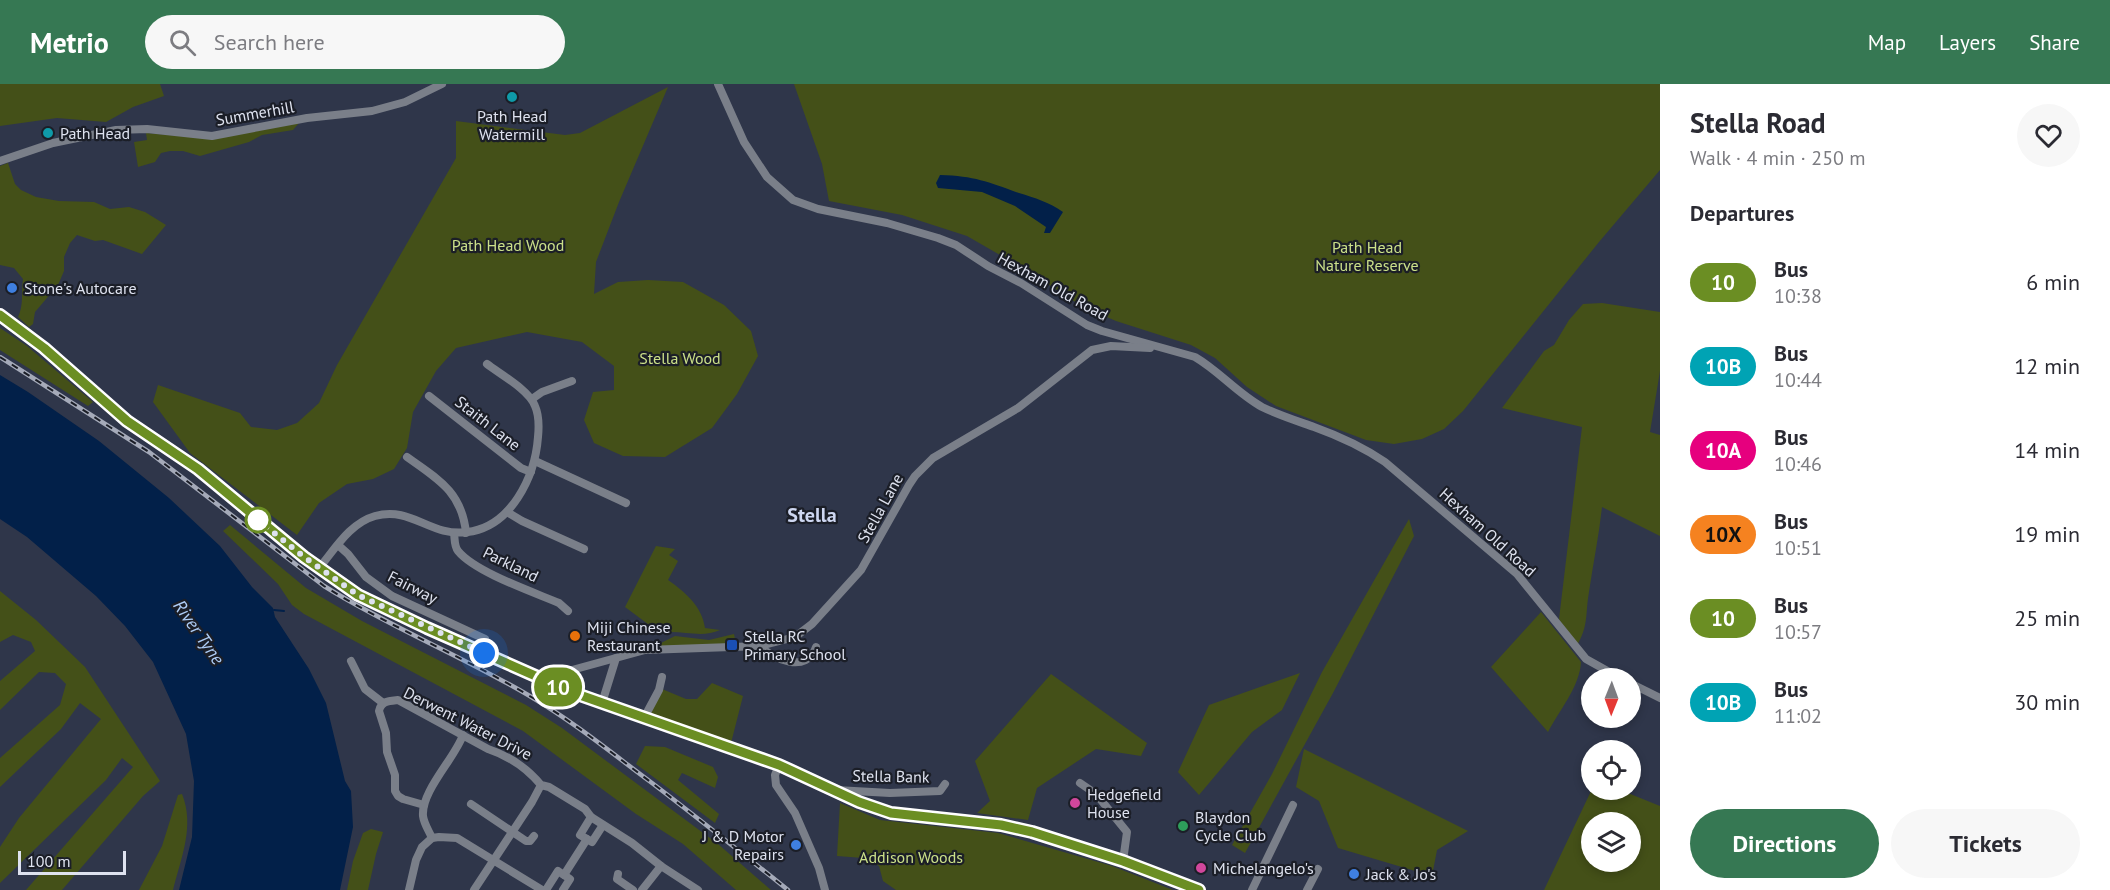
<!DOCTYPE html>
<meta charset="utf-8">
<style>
:root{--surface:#fff;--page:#f7f7f7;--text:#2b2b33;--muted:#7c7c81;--accent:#367853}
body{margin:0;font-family:"PT Sans",sans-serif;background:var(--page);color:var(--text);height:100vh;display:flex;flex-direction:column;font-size:22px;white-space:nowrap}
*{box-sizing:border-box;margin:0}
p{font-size:20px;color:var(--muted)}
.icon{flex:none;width:33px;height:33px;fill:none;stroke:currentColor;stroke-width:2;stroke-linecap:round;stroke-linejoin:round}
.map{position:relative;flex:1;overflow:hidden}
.drawer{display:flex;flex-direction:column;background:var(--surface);width:450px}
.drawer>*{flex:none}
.badge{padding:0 12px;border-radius:20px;font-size:21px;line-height:39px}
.needle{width:39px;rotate:181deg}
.tools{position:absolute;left:1581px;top:584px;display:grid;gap:12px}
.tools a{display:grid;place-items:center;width:60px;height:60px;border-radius:50%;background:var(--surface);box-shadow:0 3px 9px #0003;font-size:30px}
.scale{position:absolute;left:18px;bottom:15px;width:108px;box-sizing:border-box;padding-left:6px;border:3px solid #dee2ef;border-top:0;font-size:16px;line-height:21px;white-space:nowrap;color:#dee2ef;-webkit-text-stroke:4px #1b1e27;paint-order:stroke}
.you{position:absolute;width:30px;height:30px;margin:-15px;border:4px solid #fff;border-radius:50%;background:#1a73e8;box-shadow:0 0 0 9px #1a73e833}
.map>.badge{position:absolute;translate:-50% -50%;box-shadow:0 0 0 3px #fff}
h2{padding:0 30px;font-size:22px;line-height:54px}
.round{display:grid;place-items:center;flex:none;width:63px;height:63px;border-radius:32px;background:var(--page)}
.head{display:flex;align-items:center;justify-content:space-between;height:102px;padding:0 30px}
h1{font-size:28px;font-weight:700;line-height:45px}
.primary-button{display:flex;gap:12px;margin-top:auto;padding:12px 30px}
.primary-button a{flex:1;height:69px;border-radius:36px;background:var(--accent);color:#fff;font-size:24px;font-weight:700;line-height:69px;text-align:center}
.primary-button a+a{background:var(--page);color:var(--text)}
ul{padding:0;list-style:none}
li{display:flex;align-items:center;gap:18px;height:84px;padding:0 30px}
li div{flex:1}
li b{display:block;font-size:22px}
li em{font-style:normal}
li .badge{min-width:66px;font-weight:700;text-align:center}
header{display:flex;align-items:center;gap:36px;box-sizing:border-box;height:84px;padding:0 30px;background:var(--accent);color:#fff}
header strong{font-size:28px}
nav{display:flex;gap:33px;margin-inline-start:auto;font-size:21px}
.search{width:420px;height:54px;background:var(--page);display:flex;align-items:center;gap:15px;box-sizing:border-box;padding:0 21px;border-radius:33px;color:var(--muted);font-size:22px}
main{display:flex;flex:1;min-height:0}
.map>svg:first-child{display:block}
</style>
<header>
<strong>Metrio</strong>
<div class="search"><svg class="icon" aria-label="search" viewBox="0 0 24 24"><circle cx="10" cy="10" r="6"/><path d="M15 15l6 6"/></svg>Search here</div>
<nav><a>Map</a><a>Layers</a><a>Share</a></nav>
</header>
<main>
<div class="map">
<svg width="1660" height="806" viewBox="0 0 1660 806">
<rect width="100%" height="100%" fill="#2f364a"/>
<g fill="#445018" fill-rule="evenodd">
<path d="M0 0H160L164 12 133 23 106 38 57 34 0 42Z"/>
<path d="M794 0H1660V86L1599 158 1463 327 1444 345 1422 355 1394 360 1366 356 1276 322 1247 303 1215 274 1191 261 1116 237 1083 223 1026 186 967 152 902 131 829 117 822 80Z"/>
<path d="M668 3 619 118 596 178 594 210 618 198 648 196 683 198 724 221 751 247 758 272 737 310 712 344 665 373 623 372 594 359 584 336 593 308 614 306V282L582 258 527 248 456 264 436 287 413 328 407 364 394 385 373 395 347 400 319 419 297 451 190 369 153 318 158 301 240 329 251 343 277 346 297 339 319 319 337 281 456 74V37L565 51 580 49Z"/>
<path d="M299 39 293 46 262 51 249 58 200 72 183 67H170L161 69 155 78 138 83 134 58 147 56 146 49 214 55Z"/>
<path d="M8 79 15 100 21 106 36 113 59 117 94 118 110 125 129 123 145 128 166 141 142 170 103 156 95 157 77 151 70 159 64 173V187L58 201 35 228 33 240 29 243 18 233C24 221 21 208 23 195L14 184 0 181V82Z"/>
<path d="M1602 219 1660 228V287L1650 348 1660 351V452L1602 423C1599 452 1593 480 1589 508 1585 531 1589 542 1576 563L1567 550 1559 535 1582 343 1502 324 1544 267 1554 261 1569 236 1583 220Z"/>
<path d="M0 244 27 262 93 318 88 322 0 266Z"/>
<path d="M1409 435 1414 452 1333 609 1245 769 1232 761 1272 690 1322 588Z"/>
<path d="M230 441 306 504 362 537 526 621 562 644 718 760 771 806H736L683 760 636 730 523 647 304 530 292 521 278 500 223 447Z"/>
<path d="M656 462 675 465 669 471 678 477 668 496C685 508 702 522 705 544L720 546C701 555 680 545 660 549L625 523Z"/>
<path d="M0 507 36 536 85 583 160 697 143 712 62 806H26L133 683 122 674 106 696 0 799V763L19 734 101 635 80 619 61 645 0 703V674L60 621 66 600 55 589 39 588 0 626V597L35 567 31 558 13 551 0 558Z"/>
<path d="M1541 528 1581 578C1580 602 1559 627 1548 648L1491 583Z"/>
<path d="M734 550 735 555 731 561 653 563 675 552 709 556Z"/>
<path d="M1300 589 1282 626 1252 648 1199 711 1178 688 1209 621Z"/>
<path d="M1051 590 1147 659 1141 672 1096 665 1037 704 1028 736 977 729 990 717 975 677Z"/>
<path d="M712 599 743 612 731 659 649 631 662 605 686 615H697Z"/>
<path d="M645 662 665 663 713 683 718 693 715 704 682 689 678 696 719 730 715 739 636 680Z"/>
<path d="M1304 665 1468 747 1437 766 1432 792 1338 764 1319 717 1296 703Z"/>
<path d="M1592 705H1618L1660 722V806H1544ZM1592 738H1630V777H1592Z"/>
<path d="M182 710C195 742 181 774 173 806H139L162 762 178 711Z"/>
<path d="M840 719 880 736 998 749 1112 782 1173 806H896L883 797 879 782 863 774 837 772Z"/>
<path d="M371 745 383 748 376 770 368 806H347L353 777 363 749Z"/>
</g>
<g fill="#022049">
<path d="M940 91C975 92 988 98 1019 109 1035 114 1049 118 1063 128L1050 149H1044L1046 143 1015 122 982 108 938 104 936 99Z"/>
<path d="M0 291 28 308 99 357 169 414 220 462 252 503 273 524 275 533 309 585 326 619 345 697 351 707 353 743 340 806H179L192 753 194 697 186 650 153 578 125 542 96 512 27 453 0 435Z"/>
</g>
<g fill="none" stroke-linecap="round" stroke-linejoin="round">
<path stroke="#022049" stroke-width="2" d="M274 526 284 527"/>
<g stroke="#7a7f89" stroke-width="8">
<path d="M718 0 744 58 767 93 793 116 818 125 887 139 938 154 956 161 988 182 1021 199 1087 241 1102 247 1195 273C1219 287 1237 309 1262 323 1278 331 1297 337 1314 343 1339 352 1363 363 1385 378L1517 490 1586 575 1620 594"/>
<path d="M0 77 53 59 116 46 147 45 212 52 307 34 372 27 405 18 442 0"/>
<path d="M429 312 521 384 531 388"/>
<path d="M532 315 542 308 572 297"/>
<path d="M407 373C438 395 462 408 466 449"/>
<path d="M535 377 626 419"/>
<path d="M507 428 522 437 584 465"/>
<path d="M454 449C455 456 454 462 458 467 475 488 533 508 559 519L568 527"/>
<path d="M338 461 348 470 366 493 392 512 485 555"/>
<path d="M319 484C335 465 350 439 375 432 412 422 430 453 467 448 511 443 535 393 538 353 539 343 539 331 535 322 529 306 500 290 487 280"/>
<path d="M760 562C774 576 807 590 816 563"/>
<path d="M351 577 365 605 383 619"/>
<path d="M550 599 553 592 561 589 645 566 760 562 795 553 812 540 861 486 909 401 915 392 933 374 1018 324 1092 266 1111 262 1150 264"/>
<path d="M1630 599 1660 614"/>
<path d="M602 619 616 574"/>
<path d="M644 634 659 606 662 593"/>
<path d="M779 681 775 691 776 701 795 729 819 784 825 806"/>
<path d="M1080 699 1096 710 1127 748 1123 777"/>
<path d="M836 706 890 709 940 707 945 700"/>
<path d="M471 720 526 757H530L534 752"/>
<path d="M424 721 403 715 398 712 395 707V691L387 668 386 649 379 627C381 617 389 617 398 616L488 665C509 672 527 684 541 701L549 703 585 725 591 733 632 759 661 782 698 806"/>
<path d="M591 733 580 751 592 758 603 741"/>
<path d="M432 754C429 747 424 740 423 732 421 707 455 674 463 651"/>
<path d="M618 790 617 795 633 806"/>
<path d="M409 806 416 776 422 763 432 754 439 753 457 754 542 806"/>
<path d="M474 806 532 718 541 701"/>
<path d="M546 806 558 787 564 791 587 755"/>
<path d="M563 806 570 795 564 791"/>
<path d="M642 806 661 782"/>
<path d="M1252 806 1293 721"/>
<path d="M1307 806 1318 785"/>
</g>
<path stroke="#bcc6db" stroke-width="10" d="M0 231 44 264 127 337 198 385 304 473 358 511 427 544 574 609 779 681 859 718 891 729 1001 741 1032 748 1123 777 1199 806"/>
<g stroke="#a5aab9" stroke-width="4.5">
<path id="rail" d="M0 273 149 368 324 502C391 544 465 573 533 614 575 639 613 670 652 699 698 734 743 770 788 806"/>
</g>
<use href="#rail" stroke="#1b1e27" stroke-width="2" stroke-dasharray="7" stroke-linecap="butt"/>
</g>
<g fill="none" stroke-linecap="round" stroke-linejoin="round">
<g stroke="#fff" stroke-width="14">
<path id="line" d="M0 231 44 264 127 337 198 385 304 473 358 511 427 544 574 609 779 681 859 718 891 729 1001 741 1032 748 1123 777 1199 806"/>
</g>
<use href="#line" stroke="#6b8e23" stroke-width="9"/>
<path stroke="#dee2ef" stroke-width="6" stroke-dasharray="0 10.8" d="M258 436 304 473 358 511 484 569"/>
</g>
<g fill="#0f9aa8" stroke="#1b1e27" stroke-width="2">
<circle cx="512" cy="13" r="6"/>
<circle cx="48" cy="49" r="6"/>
</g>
<g fill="#3f7fe0" stroke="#1b1e27" stroke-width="2">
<circle cx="12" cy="204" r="6"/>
<circle cx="796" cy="761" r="6"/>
<circle cx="1354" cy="790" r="6"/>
</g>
<circle fill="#fff" stroke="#6b8e23" stroke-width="3" cx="258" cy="436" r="12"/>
<circle fill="#e8710a" stroke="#1b1e27" stroke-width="2" cx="575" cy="552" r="6"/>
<rect fill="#1a4fb4" stroke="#1b1e27" stroke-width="2" x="726" y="555" width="12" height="12" rx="3"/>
<g fill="#d1479c" stroke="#1b1e27" stroke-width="2">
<circle cx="1075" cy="719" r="6"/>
<circle cx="1201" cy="784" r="6"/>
</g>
<circle fill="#2e9e5b" stroke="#1b1e27" stroke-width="2" cx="1183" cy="742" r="6"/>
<g text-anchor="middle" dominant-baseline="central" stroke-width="4.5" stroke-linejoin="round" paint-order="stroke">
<g font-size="16" fill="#dee2ef" stroke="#1b1e27">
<text transform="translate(255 29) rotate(-10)">Summerhill</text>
<text transform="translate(1053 202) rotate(29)">Hexham Old Road</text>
<text transform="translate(488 339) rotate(38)">Staith Lane</text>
<text transform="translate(880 424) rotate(-61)">Stella Lane</text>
<text transform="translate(1488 448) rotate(42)">Hexham Old Road</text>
<text transform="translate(511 480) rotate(26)">Parkland</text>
<text transform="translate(413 503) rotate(27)">Fairway</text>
<text transform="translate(468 639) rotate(27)">Derwent Water Drive</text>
<text transform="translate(891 692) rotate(1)">Stella Bank</text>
</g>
<g font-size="16" fill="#dee2ef" stroke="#1b1e27" text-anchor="start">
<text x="512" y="32" text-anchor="middle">Path Head<tspan x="512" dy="18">Watermill</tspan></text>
<text x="60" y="49">Path Head</text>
<text x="24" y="204">Stone's Autocare</text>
<text x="587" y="543">Miji Chinese<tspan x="587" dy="18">Restaurant</tspan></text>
<text x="744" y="552">Stella RC<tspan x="744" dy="18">Primary School</tspan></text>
<text x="1087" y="710">Hedgefield<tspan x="1087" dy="18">House</tspan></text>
<text x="1195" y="733">Blaydon<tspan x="1195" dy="18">Cycle Club</tspan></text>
<text x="784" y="752" text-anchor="end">J &amp; D Motor<tspan x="784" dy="18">Repairs</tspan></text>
<text x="1213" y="784">Michelangelo's</text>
<text x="1366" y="790">Jack &amp; Jo's</text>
</g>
<g font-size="16" fill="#cbe089" stroke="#1b1e27">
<text x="508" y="161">Path Head Wood</text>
<text x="1367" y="163">Path Head<tspan x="1367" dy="18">Nature Reserve</tspan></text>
<text x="680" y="274">Stella Wood</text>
<text x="911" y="773">Addison Woods</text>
</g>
<g font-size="18" font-style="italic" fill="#aecdf7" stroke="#1b1e27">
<text transform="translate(199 548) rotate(55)">River Tyne</text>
</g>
<g font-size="20" font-weight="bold" fill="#ced7f1" stroke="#1b1e27">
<text x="812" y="431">Stella</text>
</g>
</g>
</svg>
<div class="tools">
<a><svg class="needle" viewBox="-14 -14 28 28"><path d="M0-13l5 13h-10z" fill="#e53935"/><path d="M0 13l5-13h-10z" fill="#7c7c81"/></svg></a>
<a><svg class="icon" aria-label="locate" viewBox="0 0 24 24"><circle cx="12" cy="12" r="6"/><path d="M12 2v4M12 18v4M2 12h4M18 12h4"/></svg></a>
<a><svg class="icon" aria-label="layers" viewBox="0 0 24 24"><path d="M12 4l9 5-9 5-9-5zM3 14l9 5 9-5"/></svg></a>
</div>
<div class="scale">100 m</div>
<div class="you" style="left:484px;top:569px"></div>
<b class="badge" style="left:558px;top:603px;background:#6b8e23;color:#fff">10</b>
</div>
<section class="drawer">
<div class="head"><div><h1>Stella Road</h1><p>Walk · 4 min · 250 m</p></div><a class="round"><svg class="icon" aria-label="heart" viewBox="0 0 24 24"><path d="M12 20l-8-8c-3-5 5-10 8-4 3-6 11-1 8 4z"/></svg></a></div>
<h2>Departures</h2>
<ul>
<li><span class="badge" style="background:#6b8e23;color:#fff">10</span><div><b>Bus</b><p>10:38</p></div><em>6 min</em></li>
<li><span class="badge" style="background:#00a3b4;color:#fff">10B</span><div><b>Bus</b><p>10:44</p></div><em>12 min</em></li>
<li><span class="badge" style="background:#e6007e;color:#fff">10A</span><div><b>Bus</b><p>10:46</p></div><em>14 min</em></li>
<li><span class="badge" style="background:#f58220;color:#111">10X</span><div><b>Bus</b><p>10:51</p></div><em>19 min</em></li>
<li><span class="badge" style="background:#6b8e23;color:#fff">10</span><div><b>Bus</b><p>10:57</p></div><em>25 min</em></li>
<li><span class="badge" style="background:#00a3b4;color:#fff">10B</span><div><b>Bus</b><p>11:02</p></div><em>30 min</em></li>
</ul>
<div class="primary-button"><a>Directions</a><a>Tickets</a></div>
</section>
</main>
